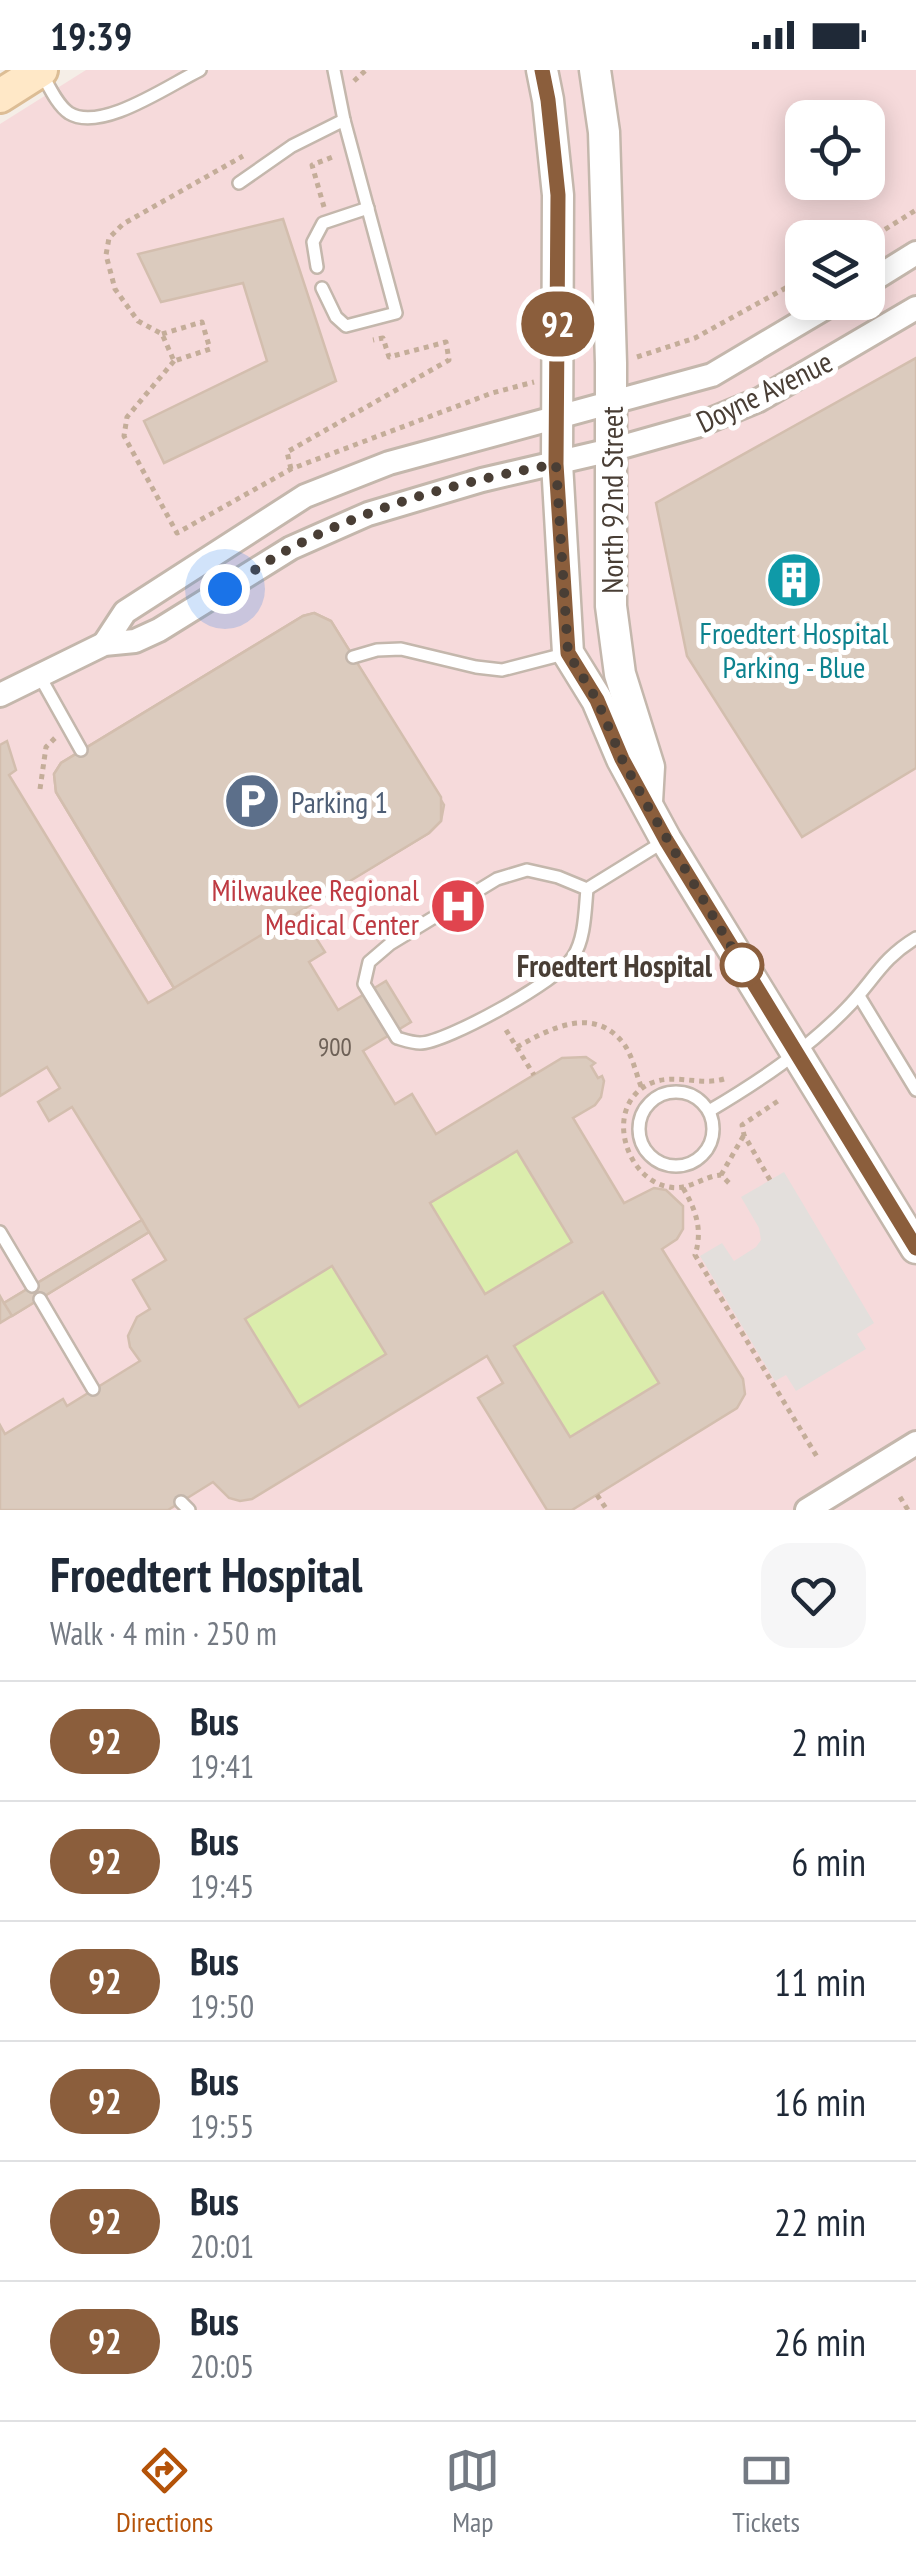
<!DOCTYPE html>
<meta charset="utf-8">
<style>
:root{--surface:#fff;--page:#f6f6f7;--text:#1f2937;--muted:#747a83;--line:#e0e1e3;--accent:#b45309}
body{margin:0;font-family:"PT Sans Narrow",sans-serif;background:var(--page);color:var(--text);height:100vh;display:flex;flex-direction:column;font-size:38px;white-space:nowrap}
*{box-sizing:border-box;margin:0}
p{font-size:32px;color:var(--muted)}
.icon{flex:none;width:55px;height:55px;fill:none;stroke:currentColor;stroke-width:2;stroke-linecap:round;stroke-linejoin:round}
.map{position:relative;height:1440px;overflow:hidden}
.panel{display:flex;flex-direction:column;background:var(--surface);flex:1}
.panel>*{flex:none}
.badge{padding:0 20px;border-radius:32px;font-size:35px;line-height:65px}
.controls{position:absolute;left:785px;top:30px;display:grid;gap:20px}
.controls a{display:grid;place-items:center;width:100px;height:100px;border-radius:20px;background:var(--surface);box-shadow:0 5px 25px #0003;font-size:50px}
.you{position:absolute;width:50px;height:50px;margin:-25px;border:8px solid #fff;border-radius:50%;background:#1a73e8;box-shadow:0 0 0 15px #1a73e833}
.map>.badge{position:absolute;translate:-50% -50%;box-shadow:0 0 0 5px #fff}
.round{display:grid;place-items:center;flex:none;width:105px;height:105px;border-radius:30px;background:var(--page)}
.headline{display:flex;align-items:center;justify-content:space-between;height:170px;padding:0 50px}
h1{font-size:48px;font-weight:700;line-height:75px}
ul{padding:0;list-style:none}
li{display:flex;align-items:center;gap:30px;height:120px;padding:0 50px;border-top:2px solid var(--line)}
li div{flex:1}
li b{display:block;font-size:38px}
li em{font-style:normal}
li .badge{min-width:110px;font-weight:700;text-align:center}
.status{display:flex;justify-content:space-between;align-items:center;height:70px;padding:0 50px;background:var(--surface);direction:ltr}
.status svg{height:28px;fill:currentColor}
.dock{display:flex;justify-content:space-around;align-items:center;height:140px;border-top:2px solid var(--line);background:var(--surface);font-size:28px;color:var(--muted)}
.dock a{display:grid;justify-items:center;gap:5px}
.dock .on{color:var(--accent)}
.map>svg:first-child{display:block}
</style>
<div class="status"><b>19:39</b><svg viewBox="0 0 49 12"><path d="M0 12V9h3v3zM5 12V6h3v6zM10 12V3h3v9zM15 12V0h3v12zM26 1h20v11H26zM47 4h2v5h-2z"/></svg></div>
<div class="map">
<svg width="916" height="1440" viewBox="0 0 916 1440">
<rect width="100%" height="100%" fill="#f5eee7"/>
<path fill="#f6dadb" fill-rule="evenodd" d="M86 0H916V1440H0V54ZM802 48H868V112H802ZM802 168H868V232H802Z"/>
<g fill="#dbedac">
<path d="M517 1081 572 1172 485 1224 430 1133Z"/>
<path d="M332 1196 386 1284 299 1337 245 1249Z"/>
<path d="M603 1222 659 1313 570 1367 514 1276Z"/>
</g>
<path fill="#e3dfdc" d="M784 1102 874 1253 857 1264 866 1279 796 1321 786 1305 775 1311 700 1186 722 1173 734 1191 756 1177 761 1170 759 1158 741 1127Z"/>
<g fill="#dbcbbe" stroke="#d3beae" stroke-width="2.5" fill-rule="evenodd">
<path d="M283 149 336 311 164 393 144 351 267 291 243 213 161 232 138 184Z"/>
<path d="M916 288V698L802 767 687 586 656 433Z"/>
<path d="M314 543 331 551 444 735 441 751 429 763 299 841 325 882 309 892 338 940 386 911 411 952 363 981 395 1034 412 1024 436 1064 562 988 586 987 595 993 591 996 598 1008 602 1006 604 1011 601 1027 595 1035 573 1048 624 1133 654 1118 666 1120 683 1136V1159L677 1169 662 1179 743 1309 745 1324 737 1338 572 1440H547L478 1328 503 1313 487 1286 252 1429 240 1431 229 1428 213 1412 168 1440H0V1355L5 1364 63 1329 67 1336 140 1291 130 1277 128 1266 137 1247 150 1239 133 1210 166 1190 149 1162 0 1253V1226L4 1233 142 1150 72 1037 49 1051 38 1032 60 1018 47 997 0 1026V675L7 671 16 700 9 705 148 933 174 918 56 722 54 704 61 693 303 546ZM517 1081 572 1172 485 1224 430 1133ZM332 1196 386 1284 299 1337 245 1249ZM603 1222 659 1313 570 1367 514 1276Z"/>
<path d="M314 543 331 551 441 727V751L429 763 174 918 56 722 54 704 61 693 303 546Z"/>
<path d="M142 1150 149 1162 12 1246 4 1233Z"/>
</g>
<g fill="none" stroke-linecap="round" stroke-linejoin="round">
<g stroke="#c4b7ac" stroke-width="16">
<g id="service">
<path d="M334 0 344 50"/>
<path d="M42 4C49 16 57 35 69 43 101 63 169 15 200 0"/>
<path d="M239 113 292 76 344 50 396 243 346 256 336 247 322 218"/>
<path d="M317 197 313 172 323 153 368 138"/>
<path d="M353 587 377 580 401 579 476 597 502 600 568 583"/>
<path d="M39 605 81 680"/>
<path d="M527 800 558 807 587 819C585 840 585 869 573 887 559 910 446 973 420 973 413 973 404 970 397 968L364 914 369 892 390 874 497 809Z"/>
<path d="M587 819 663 772"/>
<path d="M859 926 916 1020"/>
<circle cx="676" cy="1059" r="37"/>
<path d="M709 1041C758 1012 806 980 846 939 873 912 881 889 916 868"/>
<path d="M0 1162 32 1216"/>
<path d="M40 1229 93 1319"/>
<path d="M181 1432 189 1440"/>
</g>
</g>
<g stroke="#c4b7ac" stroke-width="28">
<g id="minor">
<path d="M868 213 916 183"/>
<path d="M104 574 125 542 305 426 389 393 712 305 835 232"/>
<path d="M0 625 104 574 135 571 159 560 291 478 368 444 482 410 611 380 696 356 759 330 916 238"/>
<path d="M807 1440 916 1373"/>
</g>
</g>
<g stroke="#c4b7ac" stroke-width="35">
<g id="tertiary">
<path d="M542 0 548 30 558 125 557 393 568 583 597 630 622 689 666 770 916 1178"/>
<path d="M595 0 604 62 611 293V536L620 604 649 697 647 732"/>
</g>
</g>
<g stroke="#dcbd95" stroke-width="38">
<path id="secondary" d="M0 26 41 0"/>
</g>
<g stroke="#c4ad99" stroke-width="5" stroke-dasharray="5 5" stroke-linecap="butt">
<path d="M354 11 366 0"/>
<path d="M324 137 312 95 335 86"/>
<path d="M868 170 916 140"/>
<path d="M162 264 202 252 210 279 174 291 162 264 138 251 115 219 106 185 109 168 123 154 243 86"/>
<path d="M637 287 695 268 802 209"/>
<path d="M174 291 127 347 124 366 177 463 291 399 492 323 534 312"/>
<path d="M291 399 287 382 449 290 446 272 389 287 383 268 373 270"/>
<path d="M40 719 46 677 55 668"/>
<path d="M589 902C602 900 615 897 628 899 664 906 678 916 712 893"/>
<path d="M506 960 534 1005"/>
<path d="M517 977C551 958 594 935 624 974 633 987 636 1004 642 1019"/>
<path d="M724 1009C696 1017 667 999 641 1019 606 1046 628 1110 669 1117 689 1121 703 1106 721 1105L729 1113"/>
<path d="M721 1105 744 1065"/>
<path d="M770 1110 744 1065 742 1055 781 1029"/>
<path d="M683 1118C696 1140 703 1160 695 1185L819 1390"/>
<path d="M597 1425 607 1440"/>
<path d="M900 1427 908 1440"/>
</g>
<use href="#service" stroke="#fff" stroke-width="11"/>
<use href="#minor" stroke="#fff" stroke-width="22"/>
<use href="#tertiary" stroke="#fff" stroke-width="30"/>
<use href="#secondary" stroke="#ffe8c7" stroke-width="32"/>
</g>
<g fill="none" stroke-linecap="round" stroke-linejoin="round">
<g stroke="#fff" stroke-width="22">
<path id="line" d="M542 0 548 30 558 125 556 394 568 583 597 630 622 689 666 770 916 1178"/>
</g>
<use href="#line" stroke="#8b5e3c" stroke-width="15"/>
<path stroke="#493e35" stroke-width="10" stroke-dasharray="0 18" d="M225 519C247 506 268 490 291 478 372 435 467 410 556 394L568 583 597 630 622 689 647 735 748 905 742 895"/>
</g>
<defs>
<g id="building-disc" transform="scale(2.875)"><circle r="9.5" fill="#0f9aa8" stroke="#fff"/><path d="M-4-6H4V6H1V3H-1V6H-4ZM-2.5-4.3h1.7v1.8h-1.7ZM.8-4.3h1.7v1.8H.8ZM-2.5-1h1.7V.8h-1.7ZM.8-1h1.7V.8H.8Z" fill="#fff"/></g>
<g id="parking-disc" transform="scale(2.875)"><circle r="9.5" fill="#5c6f8a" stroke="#fff"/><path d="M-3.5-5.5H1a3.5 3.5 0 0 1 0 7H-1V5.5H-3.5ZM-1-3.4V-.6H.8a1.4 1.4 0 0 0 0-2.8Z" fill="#fff"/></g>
<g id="hospital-disc" transform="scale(2.875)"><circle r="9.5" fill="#e0444e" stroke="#fff"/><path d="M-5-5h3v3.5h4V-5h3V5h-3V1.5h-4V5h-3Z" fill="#fff"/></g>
</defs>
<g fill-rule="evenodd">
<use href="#building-disc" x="794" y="510"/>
<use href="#parking-disc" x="252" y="731"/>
<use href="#hospital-disc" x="458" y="836"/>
</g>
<circle fill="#fff" stroke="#8b5e3c" stroke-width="5" cx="742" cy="895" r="20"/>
<g text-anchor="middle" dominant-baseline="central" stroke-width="10" stroke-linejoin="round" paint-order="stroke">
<g font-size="25" fill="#6e6157">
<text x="335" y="977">900</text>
</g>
<g font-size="30" fill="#493e35" stroke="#fff">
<text transform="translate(764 321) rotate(-26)">Doyne Avenue</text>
<text transform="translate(611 430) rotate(-90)">North 92nd Street</text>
</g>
<g font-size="30" fill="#0d838f" stroke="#fff">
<text x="794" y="562">Froedtert Hospital<tspan x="794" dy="34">Parking - Blue</tspan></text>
</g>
<g font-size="30" fill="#4e5e75" stroke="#fff" text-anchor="start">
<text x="291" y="731">Parking 1</text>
</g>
<g font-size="30" fill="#be3a42" stroke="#fff" text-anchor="end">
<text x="419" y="819">Milwaukee Regional<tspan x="419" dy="34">Medical Center</tspan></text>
</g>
<g font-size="30" font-weight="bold" fill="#493e35" stroke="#fff" text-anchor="end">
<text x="712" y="895">Froedtert Hospital</text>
</g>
</g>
</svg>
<div class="controls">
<a><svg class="icon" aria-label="locate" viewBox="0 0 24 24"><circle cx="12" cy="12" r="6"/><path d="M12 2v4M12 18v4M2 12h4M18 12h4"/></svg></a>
<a><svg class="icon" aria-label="layers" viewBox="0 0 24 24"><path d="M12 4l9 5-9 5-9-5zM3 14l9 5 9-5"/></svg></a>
</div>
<div class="you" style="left:225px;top:519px"></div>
<b class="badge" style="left:558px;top:254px;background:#8b5e3c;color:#fff">92</b>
</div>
<section class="panel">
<div class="headline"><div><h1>Froedtert Hospital</h1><p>Walk · 4 min · 250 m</p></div><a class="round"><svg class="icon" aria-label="heart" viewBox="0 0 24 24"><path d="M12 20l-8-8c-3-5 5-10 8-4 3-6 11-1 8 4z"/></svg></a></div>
<ul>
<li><span class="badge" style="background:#8b5e3c;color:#fff">92</span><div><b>Bus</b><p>19:41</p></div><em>2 min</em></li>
<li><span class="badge" style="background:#8b5e3c;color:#fff">92</span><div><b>Bus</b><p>19:45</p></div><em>6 min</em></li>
<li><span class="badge" style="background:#8b5e3c;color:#fff">92</span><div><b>Bus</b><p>19:50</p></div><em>11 min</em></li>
<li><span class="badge" style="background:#8b5e3c;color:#fff">92</span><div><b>Bus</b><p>19:55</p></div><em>16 min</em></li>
<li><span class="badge" style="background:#8b5e3c;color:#fff">92</span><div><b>Bus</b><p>20:01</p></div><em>22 min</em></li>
<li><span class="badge" style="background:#8b5e3c;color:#fff">92</span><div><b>Bus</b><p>20:05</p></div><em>26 min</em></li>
</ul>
</section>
<nav class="dock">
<a class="on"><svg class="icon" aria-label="directions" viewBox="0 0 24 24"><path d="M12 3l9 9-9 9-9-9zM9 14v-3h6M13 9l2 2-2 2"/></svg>Directions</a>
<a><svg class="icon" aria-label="map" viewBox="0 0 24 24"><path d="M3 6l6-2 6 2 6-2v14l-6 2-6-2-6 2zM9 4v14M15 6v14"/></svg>Map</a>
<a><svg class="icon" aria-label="tickets" viewBox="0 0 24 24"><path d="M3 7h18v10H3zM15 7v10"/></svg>Tickets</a>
</nav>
